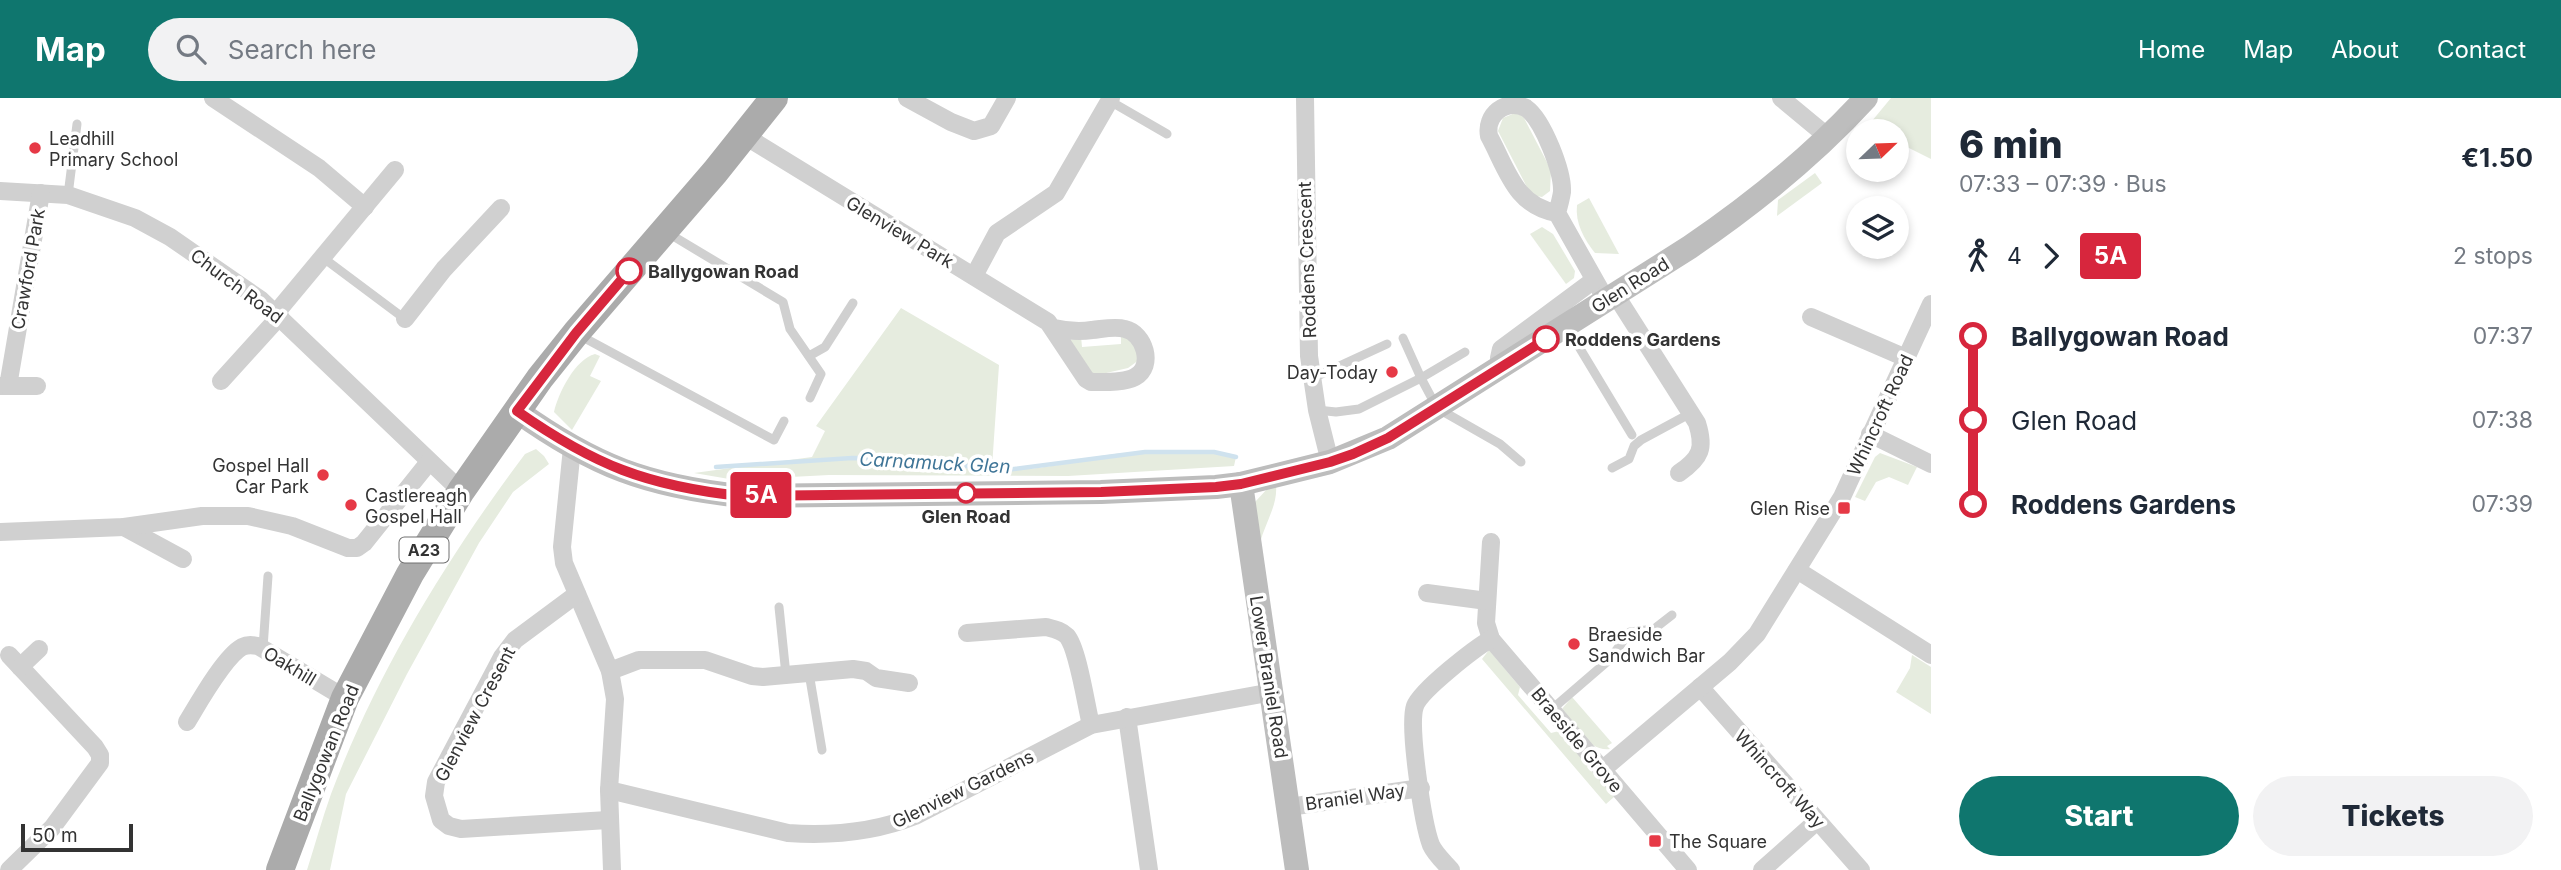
<!DOCTYPE html>
<meta charset="utf-8">
<style>
:root{--surface:#fff;--page:#f2f2f3;--text:#1f2937;--muted:#747a83;--accent:#0f766e}
body{margin:0;font-family:Inter,sans-serif;background:var(--page);color:var(--text);height:100vh;display:flex;flex-direction:column;font-size:26px;white-space:nowrap}
*{box-sizing:border-box;margin:0}
p{font-size:23px;color:var(--muted)}
.icon{flex:none;width:38px;height:38px;fill:none;stroke:currentColor;stroke-width:2;stroke-linecap:round;stroke-linejoin:round}
.map{position:relative;flex:1;overflow:hidden}
.drawer{display:flex;flex-direction:column;background:var(--surface);width:630px}
.drawer>*{flex:none}
.badge{padding:0 14px;border-radius:5px;font-size:24px;line-height:46px}
.needle{width:46px;rotate:67deg}
.controls{position:absolute;left:1846px;top:21px;display:grid;gap:14px}
.controls a{display:grid;place-items:center;width:63px;height:63px;border-radius:50%;background:var(--surface);box-shadow:0 4px 10px #0003;font-size:35px}
.scale{position:absolute;left:21px;bottom:18px;width:112px;box-sizing:border-box;padding-left:7px;border:4px solid #333;border-top:0;font-size:19px;line-height:24px;white-space:nowrap;color:#333;-webkit-text-stroke:5px #fff;paint-order:stroke}
.map>.badge{position:absolute;translate:-50% -50%;box-shadow:0 0 0 4px #fff}
.legs{display:flex;align-items:center;gap:10px;height:77px;padding:0 28px;font-size:23px}
.legs p{margin-inline-start:auto}
.head{display:flex;align-items:center;justify-content:space-between;height:119px;padding:0 28px}
h1{font-size:38px;font-weight:800;line-height:52px}
.cta{display:flex;gap:14px;margin-top:auto;padding:14px 28px}
.cta a{flex:1;height:80px;border-radius:42px;background:var(--accent);color:#fff;font-size:28px;font-weight:800;line-height:80px;text-align:center}
.cta a+a{background:var(--page);color:var(--text)}
ul{padding:0 28px;list-style:none}
li{display:flex;align-items:center;gap:24px;height:84px;font-size:26px}
li i{display:grid;place-items:center;width:10px;height:100%;margin:0 9px;background:currentColor}
li i::after{content:'';width:18px;height:18px;margin:-9px;border:5px solid;border-radius:50%;background:var(--surface)}
li p{margin-inline-start:auto}
li:first-child i{background:linear-gradient(#0000 50%,currentColor 0)}
li:last-child i{background:linear-gradient(currentColor 50%,#0000 0)}
header{display:flex;align-items:center;gap:42px;box-sizing:border-box;height:98px;padding:0 35px;background:var(--accent);color:#fff}
header strong{font-size:33px}
nav{display:flex;gap:38px;margin-inline-start:auto;font-size:24px}
.search{width:490px;height:63px;background:var(--page);display:flex;align-items:center;gap:18px;box-sizing:border-box;padding:0 24px;border-radius:38px;color:var(--muted);font-size:26px}
main{display:flex;flex:1;min-height:0}
.map>svg:first-child{display:block}
</style>
<header>
<strong>Map</strong>
<div class="search"><svg class="icon" aria-label="search" viewBox="0 0 24 24"><circle cx="10" cy="10" r="6"/><path d="M15 15l6 6"/></svg>Search here</div>
<nav><a>Home</a><a>Map</a><a>About</a><a>Contact</a></nav>
</header>
<main>
<div class="map">
<svg width="1931" height="772" viewBox="0 0 1931 772">
<rect width="100%" height="100%" fill="#fff"/>
<g fill="#e6ecdf">
<path d="M1891 0H1931V61L1897 44V33H1876L1867 29Z"/>
<path d="M1515 15 1523 18 1551 72 1550 93 1542 99 1531 97 1498 33 1503 20Z"/>
<path d="M1815 75 1822 85 1777 118 1778 102Z"/>
<path d="M1589 100 1619 156 1595 155C1584 141 1575 125 1577 107Z"/>
<path d="M1542 129 1553 136 1575 173 1574 180 1566 186 1530 136Z"/>
<path d="M901 210 999 267 992 369C1028 376 1065 365 1100 358 1144 351 1194 350 1236 359L1234 368 1068 378 829 377 735 382 694 375 812 359 825 333 816 328Z"/>
<path d="M1121 236 1132 239 1139 262 1128 270 1093 278 1070 246 1071 242 1081 238 1082 249 1121 246Z"/>
<path d="M595 256 600 258 590 278 601 283 572 332 554 314C558 296 575 261 595 256Z"/>
<path d="M536 351 544 358 549 366 513 394 479 445 407 576 346 696 330 772H307C315 747 322 721 331 696 377 574 447 460 525 356Z"/>
<path d="M1880 355 1917 369 1908 387 1889 379 1876 384 1865 403 1855 399 1875 359Z"/>
<path d="M1276 387C1278 407 1265 425 1260 445L1255 404 1268 390Z"/>
<path d="M1489 552 1520 589 1518 597 1551 635 1559 633 1614 699 1606 706 1482 561Z"/>
<path d="M1912 557 1931 569V616L1896 594 1910 570Z"/>
<path d="M1572 599 1612 645 1607 648 1610 651C1588 654 1574 626 1562 611Z"/>
</g>
<g fill="none" stroke-linecap="round" stroke-linejoin="round">
<path stroke="#cfe2ee" stroke-width="4.5" d="M716 369 852 360 940 361 978 371 1006 372 1145 354H1214L1236 359"/>
<g stroke="#d0d0d0" stroke-width="9">
<path d="M1110 3 1167 36"/>
<path d="M68 97 77 26"/>
<path d="M668 135 783 204 790 231 821 276 810 300"/>
<path d="M322 159 405 221"/>
<path d="M1567 229 1632 337"/>
<path d="M579 237 774 342 784 323"/>
<path d="M1403 240 1421 280 1465 254"/>
<path d="M809 258 825 249 853 205"/>
<path d="M1311 281 1387 246"/>
<path d="M1317 312 1336 314 1359 311 1421 280 1437 310 1500 346 1521 364"/>
<path d="M1612 370 1629 361 1634 348 1641 342 1691 315"/>
<path d="M779 509 786 577"/>
<path d="M263 550 268 478"/>
<path d="M809 575 822 652"/>
<path d="M1551 612 1609 562 1630 534 1654 531 1672 517"/>
</g>
<g stroke="#d0d0d0" stroke-width="18">
<path d="M213 0 319 70 365 109"/>
<path d="M907 0 951 24 974 33 991 28 1007 0"/>
<path d="M1305 0 1309 258 1317 312 1330 364"/>
<path d="M1781 0 1828 39"/>
<path d="M745 38 1048 224 1086 281 1091 284C1104 284 1124 285 1135 279 1155 268 1144 235 1125 231 1115 228 1103 231 1092 232 1079 234 1067 233 1054 230"/>
<path d="M0 93 68 97 135 120 170 139 261 202 461 393"/>
<path d="M1557 115C1515 108 1507 71 1489 38 1485 17 1505 0 1526 10 1543 22 1563 74 1562 94 1561 101 1559 108 1557 115L1606 202"/>
<path d="M974 178 997 135 1056 95 1111 0"/>
<path d="M1615 196 1697 325C1705 350 1701 360 1679 375"/>
<path d="M276 215 395 72"/>
<path d="M1811 219 1906 260"/>
<path d="M405 221 444 171 501 110"/>
<path d="M1501 270 1499 260 1501 251 1594 182"/>
<path d="M221 283 280 218"/>
<path d="M0 288H8L41 95"/>
<path d="M8 288H37"/>
<path d="M1870 336 1931 366"/>
<path d="M572 350 562 449 564 465 610 573 615 601 609 692 612 772"/>
<path d="M124 429 183 461"/>
<path d="M0 434 124 429 202 418H248L292 428 348 450H357L364 445 429 364"/>
<path d="M1491 444 1486 525 1491 541 1688 772"/>
<path d="M1797 472 1931 557"/>
<path d="M1427 495 1487 503"/>
<path d="M577 496 515 542 502 559 436 684 434 698 441 722 449 728 461 731 608 722"/>
<path d="M967 535 1046 529C1054 531 1061 532 1067 538 1078 551 1086 607 1091 627"/>
<path d="M9 557 95 649 100 657V665L52 730 9 772"/>
<path d="M20 569 39 551"/>
<path d="M610 573 639 562H705L752 578 763 579 853 571 866 573 876 580 909 585"/>
<path d="M1700 589 1861 772"/>
<path d="M1127 619 1149 772"/>
<path d="M187 624C198 606 224 559 242 549 248 546 253 547 258 548L345 600"/>
<path d="M1602 672 1730 564 1757 536 1842 399 1931 206"/>
<path d="M609 692 788 735C831 738 875 734 915 718L1091 627 1272 594"/>
<path d="M1289 709 1421 690"/>
<path d="M1451 772C1444 764 1435 756 1431 747 1423 726 1408 628 1415 608 1421 592 1475 550 1491 541"/>
<path d="M1762 772 1817 723"/>
</g>
<g stroke="#bdbdbd" stroke-width="24">
<path d="M517 313C594 368 647 388 741 398L1101 394 1216 389 1241 386 1330 364 1388 340 1690 149C1753 106 1814 57 1866 0"/>
<path d="M1241 386 1297 772"/>
</g>
<path stroke="#ababab" stroke-width="28" d="M280 772 345 600 410 476 461 393 540 280 576 235 715 74 774 0"/>
</g>
<g fill="none" stroke-linecap="round" stroke-linejoin="round">
<g stroke="#fff" stroke-width="16">
<path id="line-1" d="M629 173 576 235 517 313C594 367 647 388 741 398L1101 394 1216 389 1241 386 1330 364 1353 356 1388 340 1546 241"/>
</g>
<use href="#line-1" stroke="#d7263d" stroke-width="10"/>
</g>
<g fill="#e63946" stroke="#fff" stroke-width="2.5">
<circle cx="35" cy="50" r="7"/>
<circle cx="1392" cy="274" r="7"/>
<circle cx="323" cy="377" r="7"/>
<circle cx="351" cy="407" r="7"/>
<rect x="1837" y="403" width="14" height="14" rx="3.5"/>
<circle cx="1574" cy="546" r="7"/>
<rect x="1648" y="736" width="14" height="14" rx="3.5"/>
</g>
<g fill="#fff" stroke="#d7263d" stroke-width="3.5">
<circle cx="629" cy="173" r="12"/>
<circle cx="1546" cy="241" r="12"/>
<circle cx="966" cy="395" r="9"/>
</g>
<g text-anchor="middle" dominant-baseline="central" stroke-width="7" stroke-linejoin="round" paint-order="stroke">
<rect fill="#fff" stroke="#707070" stroke-width="2" x="399.5" y="439.5" width="49" height="25" rx="5"/>
<g font-size="16" font-weight="bold" fill="#333">
<text x="424" y="452">A23</text>
</g>
<g font-size="18" fill="#333" stroke="#fff" text-anchor="start">
<text x="49" y="40">Leadhill<tspan x="49" dy="21">Primary School</tspan></text>
<text x="1378" y="274" text-anchor="end">Day-Today</text>
<text x="309" y="367" text-anchor="end">Gospel Hall<tspan x="309" dy="21">Car Park</tspan></text>
<text x="365" y="397">Castlereagh<tspan x="365" dy="21">Gospel Hall</tspan></text>
<text x="1830" y="410" text-anchor="end">Glen Rise</text>
<text x="1588" y="536">Braeside<tspan x="1588" dy="21">Sandwich Bar</tspan></text>
<text x="1669" y="743">The Square</text>
</g>
<g font-size="18" fill="#333" stroke="#fff">
<text transform="translate(900 134) rotate(31)">Glenview Park</text>
<text transform="translate(1307 162) rotate(-92)">Roddens Crescent</text>
<text transform="translate(28 171) rotate(-80)">Crawford Park</text>
<text transform="translate(1630 187) rotate(-32)">Glen Road</text>
<text transform="translate(237 188) rotate(37)">Church Road</text>
<text transform="translate(1880 317) rotate(-65)">Whincroft Road</text>
<text transform="translate(290 568) rotate(31)">Oakhill</text>
<text transform="translate(1269 579) rotate(81)">Lower Braniel Road</text>
<text transform="translate(475 616) rotate(-62)">Glenview Cresent</text>
<text transform="translate(1577 642) rotate(50)">Braeside Grove</text>
<text transform="translate(326 655) rotate(-68)">Ballygowan Road</text>
<text transform="translate(1780 681) rotate(48)">Whincroft Way</text>
<text transform="translate(963 691) rotate(-26)">Glenview Gardens</text>
<text transform="translate(1355 699) rotate(-8)">Braniel Way</text>
</g>
<g font-size="18" font-weight="bold" fill="#333" stroke="#fff" text-anchor="start">
<text x="648" y="173">Ballygowan Road</text>
<text x="1565" y="241">Roddens Gardens</text>
<text x="966" y="418" text-anchor="middle">Glen Road</text>
</g>
<g font-size="19" font-style="italic" fill="#3f7597" stroke="#fff">
<text transform="translate(935 365) rotate(3)">Carnamuck Glen</text>
</g>
</g>
</svg>
<div class="controls">
<a><svg class="needle" viewBox="-14 -14 28 28"><path d="M0-13l5 13h-10z" fill="#e53935"/><path d="M0 13l5-13h-10z" fill="#747a83"/></svg></a>
<a><svg class="icon" aria-label="layers" viewBox="0 0 24 24"><path d="M12 4l9 5-9 5-9-5zM3 14l9 5 9-5"/></svg></a>
</div>
<div class="scale">50 m</div>
<b class="badge" style="left:761px;top:397px;background:#d7263d;color:#fff">5A</b>
</div>
<section class="drawer">
<div class="head"><div><h1>6 min</h1><p>07:33 – 07:39 · Bus</p></div><b>€1.50</b></div>
<div class="legs"><svg class="icon" aria-label="walk" viewBox="0 0 24 24"><circle cx="13" cy="4" r="2"/><path d="M13 8l-2 6 4 7M11 14l-3 7M7 12l3-4h3l4 4"/></svg>4<svg class="icon" aria-label="forward" viewBox="0 0 24 24"><path d="M9 5l7 7-7 7"/></svg><b class="badge" style="background:#d7263d;color:#fff">5A</b><p>2 stops</p></div>
<ul>
<li><i style="color:#d7263d"></i><b>Ballygowan Road</b><p>07:37</p></li>
<li><i style="color:#d7263d"></i><span>Glen Road</span><p>07:38</p></li>
<li><i style="color:#d7263d"></i><b>Roddens Gardens</b><p>07:39</p></li>
</ul>
<div class="cta"><a>Start</a><a>Tickets</a></div>
</section>
</main>
